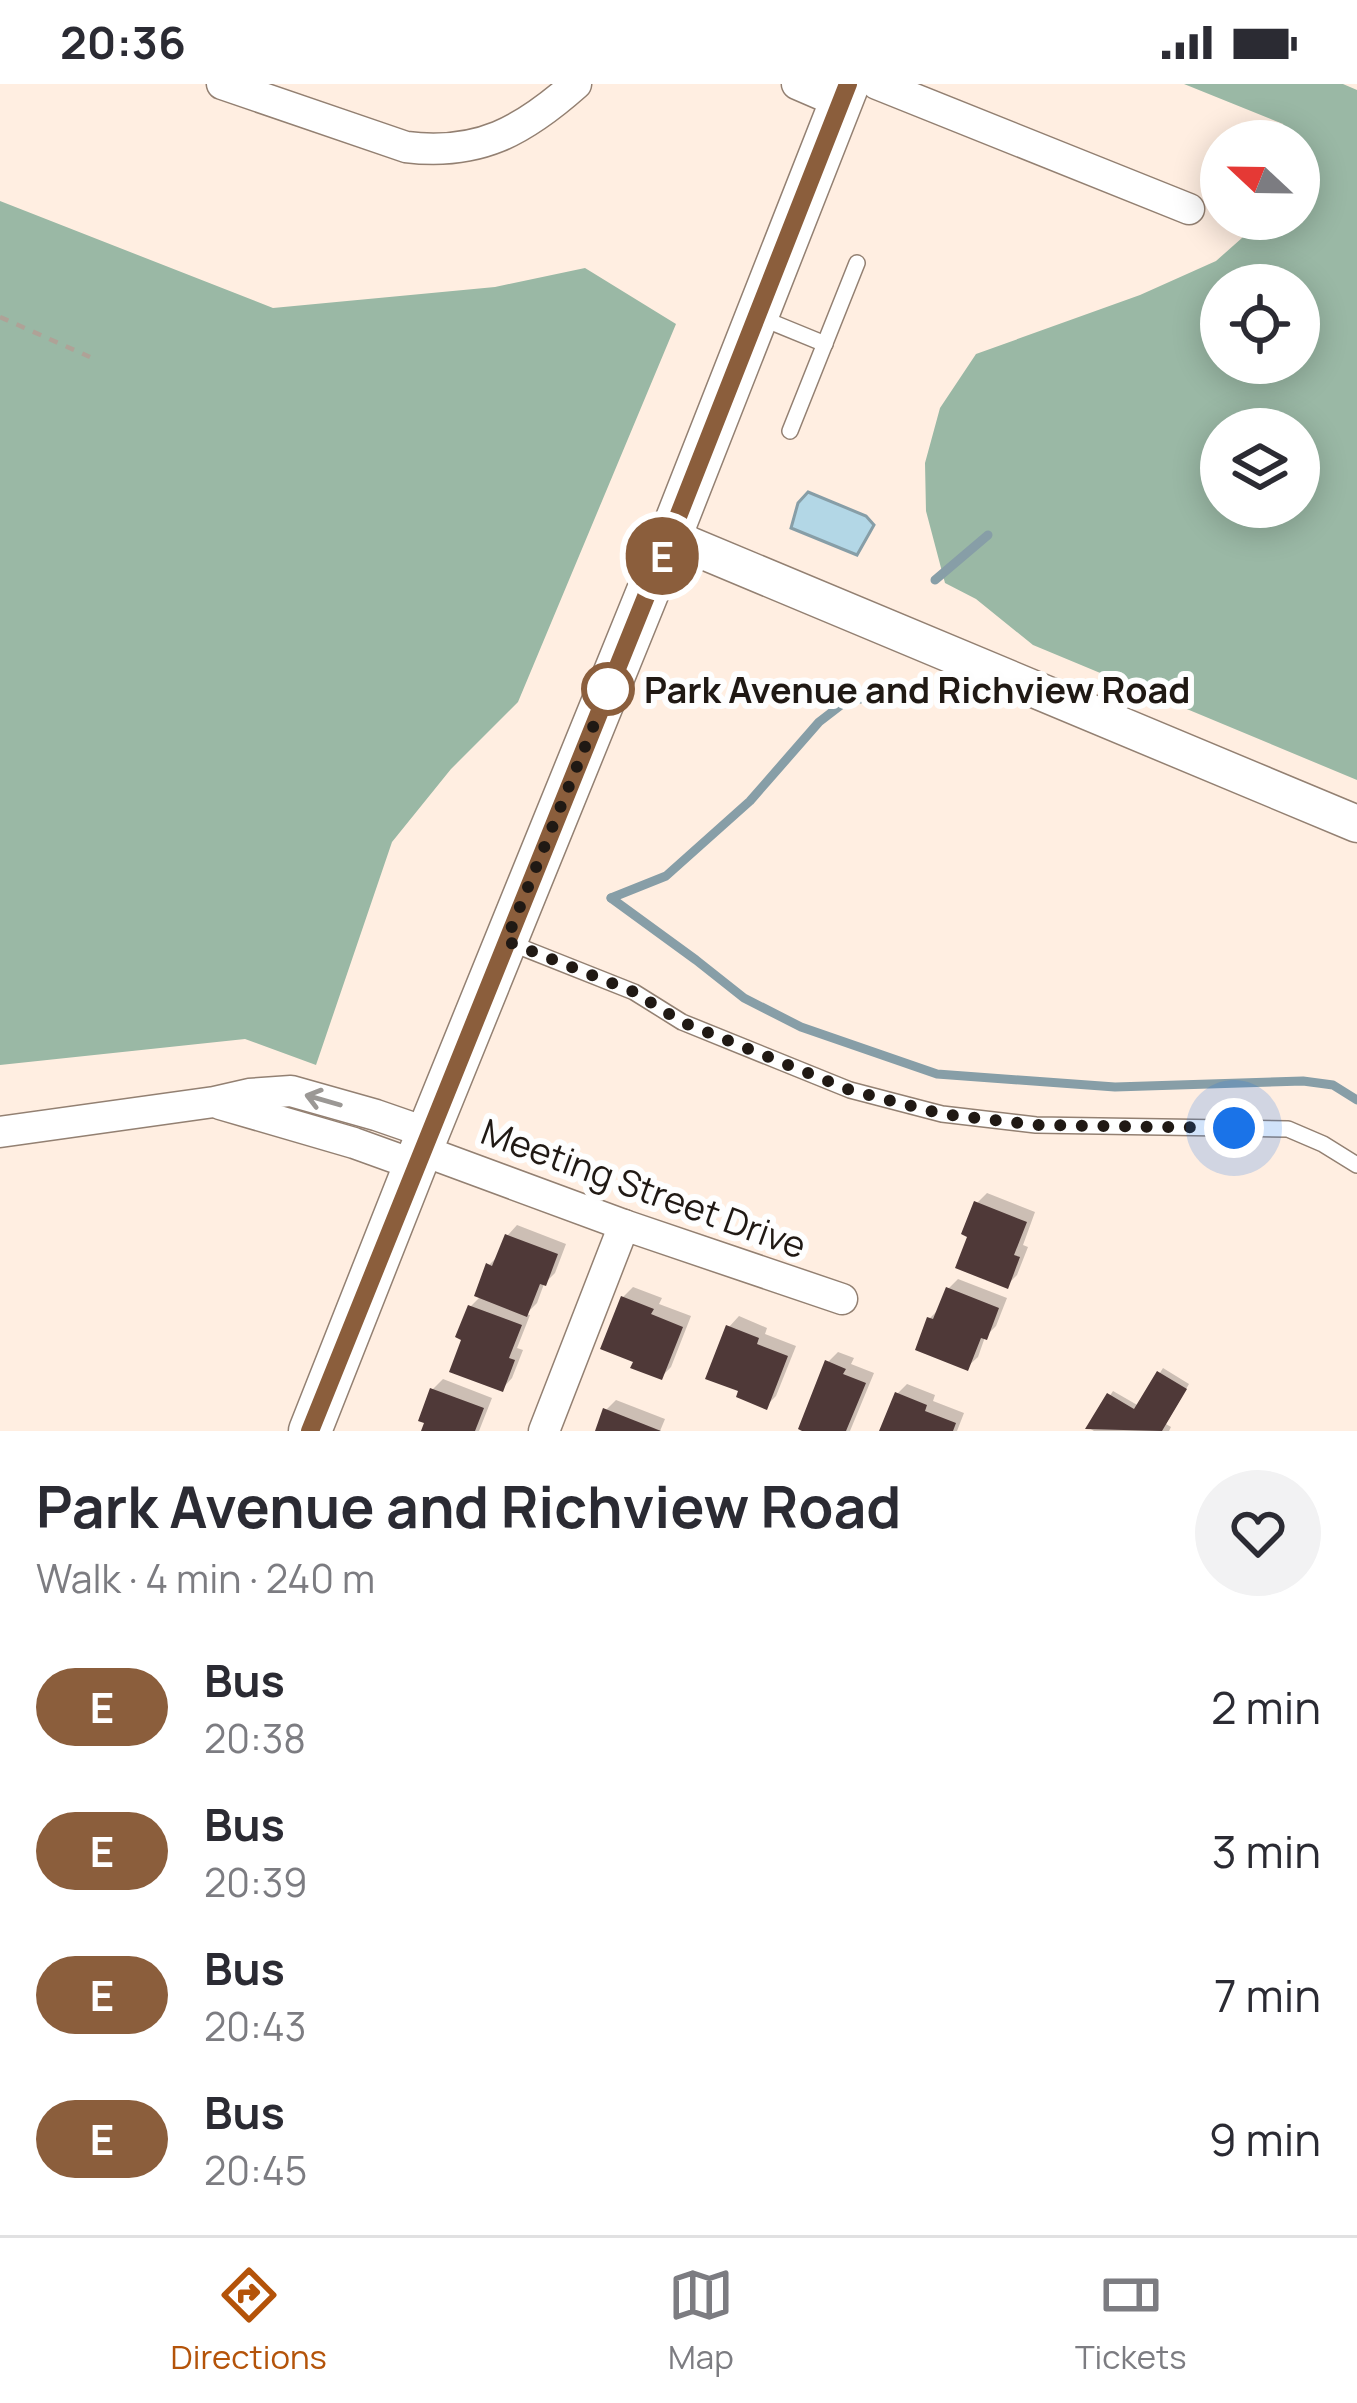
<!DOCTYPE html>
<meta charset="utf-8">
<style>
:root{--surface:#fff;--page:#f2f2f3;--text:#2b2b33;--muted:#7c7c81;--line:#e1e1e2;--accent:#b45309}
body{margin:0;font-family:Manrope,sans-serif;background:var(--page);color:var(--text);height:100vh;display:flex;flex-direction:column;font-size:45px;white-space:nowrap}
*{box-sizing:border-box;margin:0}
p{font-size:39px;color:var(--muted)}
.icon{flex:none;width:66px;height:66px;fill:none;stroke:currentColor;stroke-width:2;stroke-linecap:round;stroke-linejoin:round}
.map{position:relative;height:1347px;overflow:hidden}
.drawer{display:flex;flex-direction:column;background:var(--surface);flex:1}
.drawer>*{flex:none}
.badge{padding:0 24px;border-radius:39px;font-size:42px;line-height:78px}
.needle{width:78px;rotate:292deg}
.fabs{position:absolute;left:1200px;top:36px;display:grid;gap:24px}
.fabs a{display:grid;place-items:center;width:120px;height:120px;border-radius:50%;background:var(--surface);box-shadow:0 6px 30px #0003;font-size:60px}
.you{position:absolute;width:60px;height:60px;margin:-30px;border:9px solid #fff;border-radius:50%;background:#1a73e8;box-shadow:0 0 0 18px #1a73e833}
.map>.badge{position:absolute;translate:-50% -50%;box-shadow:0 0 0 6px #fff}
.round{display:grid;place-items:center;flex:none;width:126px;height:126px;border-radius:63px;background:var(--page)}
.headline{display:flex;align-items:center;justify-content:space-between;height:204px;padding:0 36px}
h1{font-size:57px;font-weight:700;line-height:90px}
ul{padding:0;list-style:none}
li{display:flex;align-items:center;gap:36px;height:144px;padding:0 36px}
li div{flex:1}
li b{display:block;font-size:45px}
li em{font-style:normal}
li .badge{min-width:132px;font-weight:700;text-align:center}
.status{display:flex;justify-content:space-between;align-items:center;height:84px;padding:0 60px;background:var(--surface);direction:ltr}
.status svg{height:33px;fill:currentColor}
.dock{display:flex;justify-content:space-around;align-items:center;height:168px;border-top:3px solid var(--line);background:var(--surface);font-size:33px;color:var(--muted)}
.dock a{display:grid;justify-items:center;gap:6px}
.dock .on{color:var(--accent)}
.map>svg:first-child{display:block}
</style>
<div class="status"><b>20:36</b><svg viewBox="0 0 49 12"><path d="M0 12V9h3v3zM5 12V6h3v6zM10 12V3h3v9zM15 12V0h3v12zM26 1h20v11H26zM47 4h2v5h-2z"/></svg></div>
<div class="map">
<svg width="1357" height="1347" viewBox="0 0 1357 1347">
<rect width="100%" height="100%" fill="#ffeee1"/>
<g fill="#9ab8a5" fill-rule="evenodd">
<path d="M1184 0H1343L1357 6V696L1033 561 976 515 945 499 926 427 925 379 940 324 976 270 1140 211 1216 177 1251 146 1254 135H1299V57H1278L1283 40ZM1221 201H1299V279H1221ZM1221 345H1299V423H1221Z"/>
<path d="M0 117 273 224 495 203 585 184 676 240 518 618 451 685 392 758 316 981 245 955 0 981Z"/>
</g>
<path fill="#b3d7e6" stroke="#879ea7" stroke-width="3" d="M808 408 866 432 874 441 857 471 791 444 798 419Z"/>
<g fill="#0003">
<path d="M987 1109 1035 1128 1023 1161 1028 1163 1017 1191 1007 1201 977 1119Z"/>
<path d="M517 1141 566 1160 555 1189 544 1200 537 1219 526 1230 530 1231 517 1264 523 1266 512 1294 502 1305 471 1222 481 1212 489 1181 500 1170 507 1152Z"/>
<path d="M958 1195 1007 1214 996 1242 985 1253 978 1273 967 1283 930 1234 941 1223 948 1205Z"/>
<path d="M633 1203 662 1214 659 1220 691 1232 671 1283 661 1293 623 1213Z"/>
<path d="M739 1232 767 1244 765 1250 796 1262 776 1312 766 1322 729 1243Z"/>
<path d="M838 1268 854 1274 851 1280 874 1289 850 1347H810L828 1278Z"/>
<path d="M1163 1284 1189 1300 1166 1340 1171 1343 1169 1347H1094L1089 1344 1113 1307 1139 1322Z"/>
<path d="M443 1295 492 1314 479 1347H424L433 1305Z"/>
<path d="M907 1300 935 1311 933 1317 964 1329 957 1347H882L897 1310Z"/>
<path d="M616 1316 665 1335 660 1347H596L606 1326Z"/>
</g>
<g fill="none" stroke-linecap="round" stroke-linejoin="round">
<g stroke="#879ea7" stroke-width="9">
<path d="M935 496 988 451"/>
<path d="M611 814 696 876 744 914 801 943 937 990 1115 1003 1303 997 1333 1001 1357 1016"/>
<path d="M611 814 666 792 750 717 819 638 845 618 880 611"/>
</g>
</g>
<g fill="#4f3938">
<path d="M974 1117 1027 1138 1014 1171 1020 1173 1008 1205 955 1184 967 1153 961 1150Z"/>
<path d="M505 1150 558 1170 546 1202 540 1200 527 1233 474 1212 486 1179 492 1182Z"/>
<path d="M946 1203 999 1224 987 1256 981 1254 968 1287 915 1266 927 1233 933 1235Z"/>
<path d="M621 1212 654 1225 651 1230 683 1243 662 1296 630 1284 633 1278 600 1265Z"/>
<path d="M468 1221 522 1241 509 1274 515 1276 503 1308 449 1288 461 1256 455 1253Z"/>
<path d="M726 1241 759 1254 757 1260 788 1272 767 1326 736 1313 738 1307 705 1295Z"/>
<path d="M825 1276 846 1285 843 1290 866 1299 846 1347H802L798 1345Z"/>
<path d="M1157 1287 1187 1305 1162 1347 1085 1345 1107 1309 1134 1325Z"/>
<path d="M430 1304 484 1324 475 1347H421L424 1339 418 1337Z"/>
<path d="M895 1308 927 1321 925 1327 956 1339 953 1347H879Z"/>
<path d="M603 1324 661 1347H595Z"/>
</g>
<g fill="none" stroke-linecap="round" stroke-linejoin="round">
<g stroke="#938072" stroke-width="18">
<g id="service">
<path d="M759 233 825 260"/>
<path d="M790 347 857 179"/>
<path d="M508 858 634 908 682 938 850 1006 942 1030 1036 1041 1288 1045 1323 1060 1357 1081"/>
</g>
</g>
<g stroke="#938072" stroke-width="33">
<g id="minor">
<path d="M222 0 406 63C479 72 523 47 576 0"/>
<path d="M797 0 841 19"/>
<path d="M877 0 1189 125"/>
<path d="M220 1020 354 1059 415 1081"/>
<path d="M0 1048 214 1018 249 1010 291 1007 376 1031 428 1049"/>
<path d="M421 1066 624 1141 842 1215"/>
<path d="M544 1347 624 1141"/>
</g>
</g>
<g stroke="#938072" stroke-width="39">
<path id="tertiary" d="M670 453 1357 740"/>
</g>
<g stroke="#938072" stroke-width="45">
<path id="secondary" d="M310 1347 421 1066 670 453 848 0"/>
</g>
<path stroke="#afa297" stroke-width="4.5" stroke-dasharray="9 9" stroke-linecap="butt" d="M0 233 90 273"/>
<use href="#service" stroke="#fff" stroke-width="15"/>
<use href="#minor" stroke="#fff" stroke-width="30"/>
<use href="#tertiary" stroke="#fff" stroke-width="36"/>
<use href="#secondary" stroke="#fff" stroke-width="42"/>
</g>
<defs><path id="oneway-shaft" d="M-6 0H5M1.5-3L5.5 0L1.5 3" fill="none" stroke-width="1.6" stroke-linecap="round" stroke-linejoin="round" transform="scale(3)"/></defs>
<use stroke="#9b9895" href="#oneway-shaft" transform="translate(323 1016) rotate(-164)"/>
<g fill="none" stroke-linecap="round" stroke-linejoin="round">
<g stroke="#fff" stroke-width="27">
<path id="line" d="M310 1347 670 453 848 0"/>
</g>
<use href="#line" stroke="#8b5e3c" stroke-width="18"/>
<path stroke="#201914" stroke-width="12" stroke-dasharray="0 21.6" d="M608 605 613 594 506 857 634 908 682 938 850 1006 942 1030 1036 1041 1234 1044"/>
</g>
<circle fill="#fff" stroke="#8b5e3c" stroke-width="6" cx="608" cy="605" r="24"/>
<g text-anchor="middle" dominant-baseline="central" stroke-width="12" stroke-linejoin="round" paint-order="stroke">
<g font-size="36" font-weight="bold" fill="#201914" stroke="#fefefe" text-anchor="start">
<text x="644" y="605">Park Avenue and Richview Road</text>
</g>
<g font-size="36" fill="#201914" stroke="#fefefe">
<text transform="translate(644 1104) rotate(20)">Meeting Street Drive</text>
</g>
</g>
</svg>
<div class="fabs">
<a><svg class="needle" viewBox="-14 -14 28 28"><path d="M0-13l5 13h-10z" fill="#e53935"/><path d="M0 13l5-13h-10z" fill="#7c7c81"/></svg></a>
<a><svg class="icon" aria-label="locate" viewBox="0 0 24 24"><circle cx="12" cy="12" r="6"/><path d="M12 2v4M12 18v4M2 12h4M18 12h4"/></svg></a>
<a><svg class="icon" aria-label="layers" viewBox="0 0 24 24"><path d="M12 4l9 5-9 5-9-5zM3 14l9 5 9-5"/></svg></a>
</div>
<div class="you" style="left:1234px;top:1044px"></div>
<b class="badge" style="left:662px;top:472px;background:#8b5e3c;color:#fff">E</b>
</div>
<section class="drawer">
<div class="headline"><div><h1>Park Avenue and Richview Road</h1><p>Walk · 4 min · 240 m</p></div><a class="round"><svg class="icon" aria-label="heart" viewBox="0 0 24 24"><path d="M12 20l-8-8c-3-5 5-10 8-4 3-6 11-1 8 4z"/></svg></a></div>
<ul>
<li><span class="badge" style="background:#8b5e3c;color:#fff">E</span><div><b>Bus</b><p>20:38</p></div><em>2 min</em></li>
<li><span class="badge" style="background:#8b5e3c;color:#fff">E</span><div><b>Bus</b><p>20:39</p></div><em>3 min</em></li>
<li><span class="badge" style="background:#8b5e3c;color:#fff">E</span><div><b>Bus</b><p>20:43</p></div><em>7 min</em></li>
<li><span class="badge" style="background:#8b5e3c;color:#fff">E</span><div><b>Bus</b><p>20:45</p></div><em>9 min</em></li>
</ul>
</section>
<nav class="dock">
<a class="on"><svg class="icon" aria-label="directions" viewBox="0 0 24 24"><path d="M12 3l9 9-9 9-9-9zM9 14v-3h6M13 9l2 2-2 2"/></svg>Directions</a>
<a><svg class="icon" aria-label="map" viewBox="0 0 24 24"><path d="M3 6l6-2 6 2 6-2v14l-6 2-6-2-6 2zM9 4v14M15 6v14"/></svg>Map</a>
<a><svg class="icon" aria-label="tickets" viewBox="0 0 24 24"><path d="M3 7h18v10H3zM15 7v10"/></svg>Tickets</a>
</nav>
